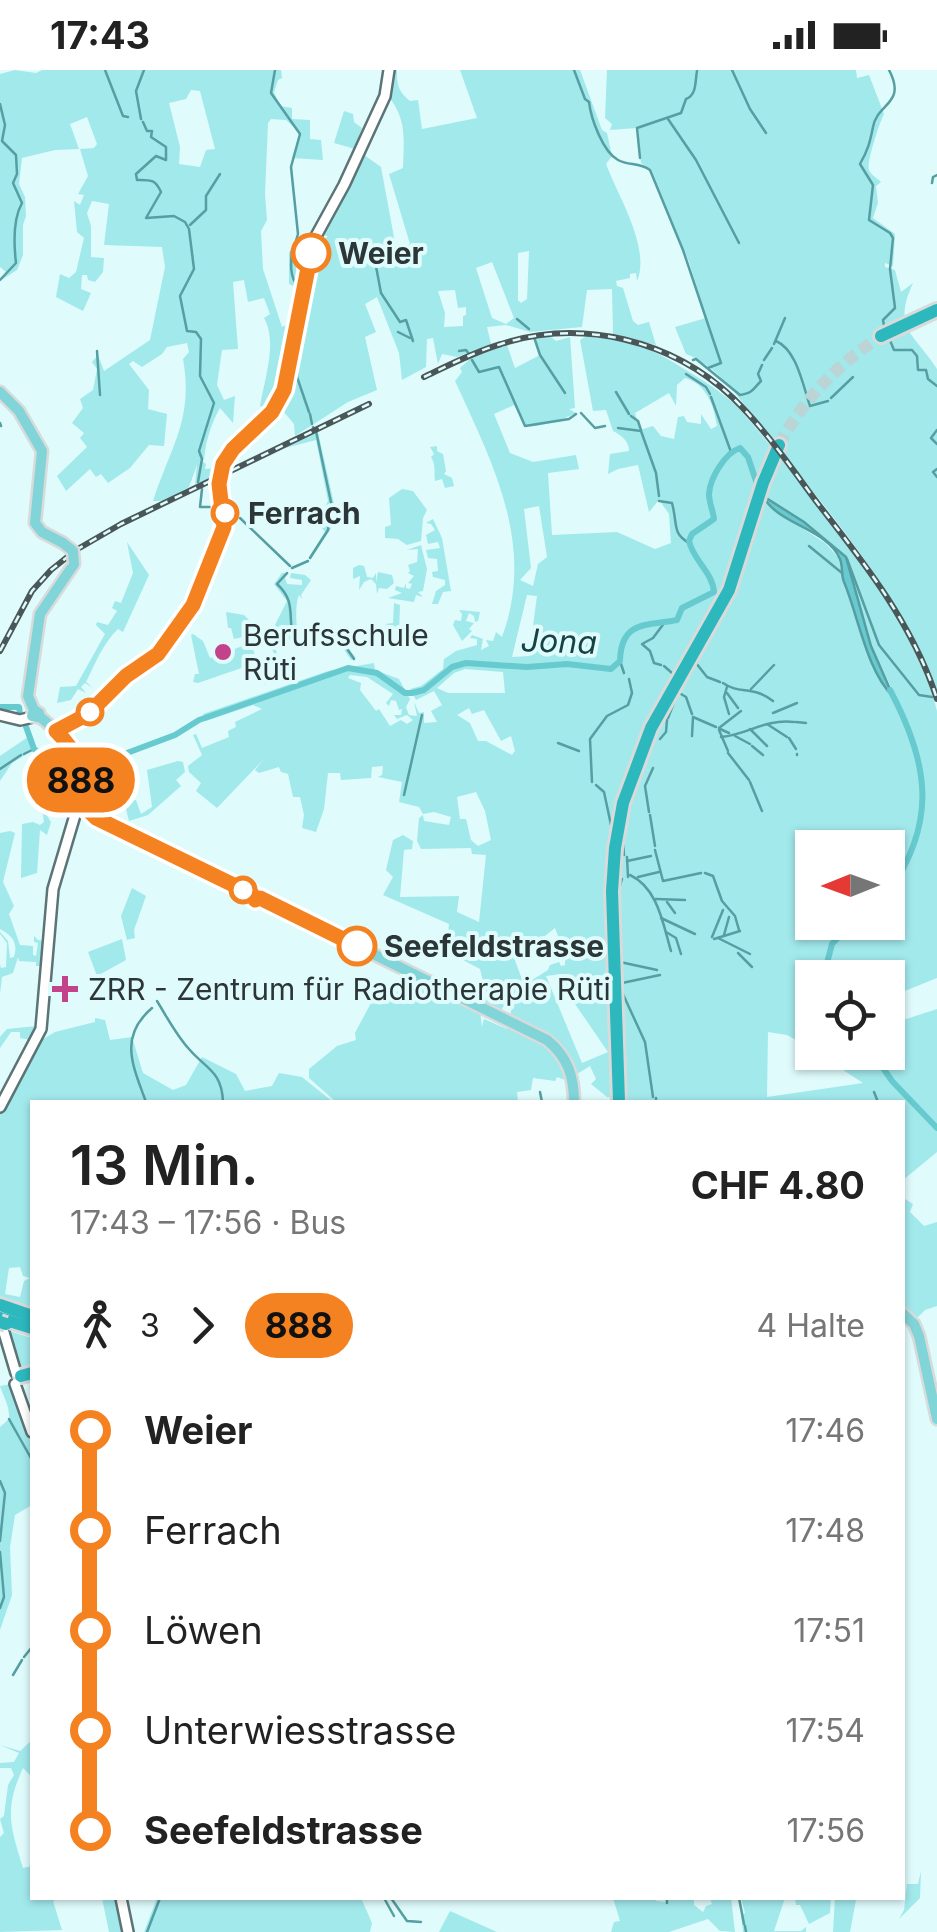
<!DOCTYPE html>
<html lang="de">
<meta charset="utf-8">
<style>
:root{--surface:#fff;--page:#f2f2f2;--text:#222;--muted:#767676}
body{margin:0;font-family:Inter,sans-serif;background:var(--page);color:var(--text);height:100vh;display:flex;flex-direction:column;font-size:38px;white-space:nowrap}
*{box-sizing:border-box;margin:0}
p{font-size:32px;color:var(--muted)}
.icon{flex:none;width:55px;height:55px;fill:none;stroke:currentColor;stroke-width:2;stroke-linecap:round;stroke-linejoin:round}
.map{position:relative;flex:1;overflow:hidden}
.details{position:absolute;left:30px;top:1030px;width:875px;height:800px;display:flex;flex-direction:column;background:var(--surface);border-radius:0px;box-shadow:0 2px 8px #0004}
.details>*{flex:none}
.badge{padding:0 20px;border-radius:32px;font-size:35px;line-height:65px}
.needle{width:65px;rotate:269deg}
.fabs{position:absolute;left:795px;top:760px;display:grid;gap:20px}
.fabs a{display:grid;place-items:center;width:110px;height:110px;border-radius:0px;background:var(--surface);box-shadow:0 2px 8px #0004;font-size:50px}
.map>.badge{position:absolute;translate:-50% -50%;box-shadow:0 0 0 5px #fff}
.legs{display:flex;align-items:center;gap:15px;height:110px;padding:0 40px;font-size:32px}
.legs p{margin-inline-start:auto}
.summary{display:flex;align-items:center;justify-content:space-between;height:170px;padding:0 40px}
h1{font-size:55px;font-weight:600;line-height:75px}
ul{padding:0 40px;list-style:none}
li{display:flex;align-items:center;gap:35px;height:100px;font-size:38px}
li i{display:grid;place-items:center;width:15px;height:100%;margin:0 12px;background:currentColor}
li i::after{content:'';width:25px;height:25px;margin:-12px;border:8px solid;border-radius:50%;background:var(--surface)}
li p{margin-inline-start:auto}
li:first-child i{background:linear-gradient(#0000 50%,currentColor 0)}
li:last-child i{background:linear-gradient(currentColor 50%,#0000 0)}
.status{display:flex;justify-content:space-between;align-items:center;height:70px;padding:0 50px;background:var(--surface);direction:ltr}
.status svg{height:28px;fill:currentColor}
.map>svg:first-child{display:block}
</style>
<div class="status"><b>17:43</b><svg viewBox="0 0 49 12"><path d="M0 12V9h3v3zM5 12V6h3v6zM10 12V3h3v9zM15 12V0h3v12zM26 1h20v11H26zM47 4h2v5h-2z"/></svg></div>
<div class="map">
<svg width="937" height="1862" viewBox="0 0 937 1862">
<rect width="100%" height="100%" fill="#dffbfc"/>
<g fill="#a2e9ec" fill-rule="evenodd">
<path d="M15 0 36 3 42 0H281L282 8 278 10 274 22 280 36 292 38V49L310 50V69L321 70 323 90 292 88 300 63 286 50 271 49 268 53 265 124 267 150 261 161 263 199 282 257 289 254 288 241 293 246 292 255 287 260 292 262 278 323 266 339 260 336C264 311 278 272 264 248L270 244 264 228 248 232 244 210 233 212 238 279 222 280 217 315 224 330 235 326 233 353 220 338C211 354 206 370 204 389L201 390 206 394 205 399 218 398 215 407 195 414 197 395 189 417 164 431H153C170 378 194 349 183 289L189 282 187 273 167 277 162 284 142 297 133 291 129 294 149 320 148 339 167 344 164 376 149 375 130 398 108 413 101 404 96 407 90 399 66 421 57 406 87 377 80 368 84 363 72 353 83 338 80 329 93 320 97 299 92 292 98 285 104 301 150 270 165 197 162 177 104 175 109 134 92 131 87 143 91 156V187L104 188 103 202 95 212 88 210 87 205H82L81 219 91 223 83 241 56 227 60 204 69 208 76 202 84 168 77 162 74 131 80 135 84 125 78 124 88 106 80 79 94 78 97 74 87 47 70 54 79 79 55 80 22 88 19 114 25 127 26 146 23 155V185L17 200 0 211 6 202 0 197V4ZM191 20 200 21 215 79 206 80 200 97 179 94 180 77 169 33 186 29Z"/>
<path d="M389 0H397C397 15 398 21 410 31L418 30 422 59 477 48 460 0H580L602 60 607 63 612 86 606 94C618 126 651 178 637 211L636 203 630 204V208L616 211 617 216 623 218 633 251 638 255 649 252 656 275 613 264 612 219 587 220 582 257 530 262 506 255 487 257 491 274 457 287 442 284 438 294 433 268 427 269 426 297 402 310 399 283 377 227 365 234 376 262 365 267 377 320 348 332 295 366 294 354 278 335 319 165 330 178 325 169 328 166 321 165 360 82 381 97 396 178 410 174 389 104 403 98C404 65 407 49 386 23ZM529 181 527 229 521 233 518 230V183ZM492 192 514 248 506 254 492 248 476 198ZM455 220 458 238 466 237V245L463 246V256L444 257 445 243 438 221Z"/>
<path d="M607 0H856L857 8 869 5 884 44C880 51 866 93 869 100 871 105 877 108 881 112L876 116 878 133 873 148 895 164 893 196 885 193V197L895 200 901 222 913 213C892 259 914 263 937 299V621C900 522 827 440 762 358 741 331 719 296 686 284L675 257 706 248 689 192 651 99 641 93 637 58 610 60 612 54 605 48Z"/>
<path d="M344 41 353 44 354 52 362 58 359 66 362 67 355 79 334 73Z"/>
<path d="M296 178V185L304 188V195L296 193V200L303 204 298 218 289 214V182Z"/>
<path d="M588 265C608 269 632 269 650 279 680 296 710 313 736 335 767 370 795 406 823 443 869 503 920 567 937 641V908L890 927 900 951 937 939V1082L903 1110 902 1032H613L612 1027H607L591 1014 596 1009 590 996 572 1007 578 1032H568V1011L557 1007 555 1011 533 1008 531 1020 517 1022 518 1032H336L309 1008V999L337 976 356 970 355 963 381 914 414 929 423 912 480 941 482 957 484 949 507 959 512 937H503L499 944 484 935 486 923 480 899 446 881 449 854 383 825 393 807 386 800 393 770 403 765 413 771 412 779 404 780 400 827 459 826 457 842 479 852 486 785 472 784 471 778 421 779 417 771 419 748 423 745 424 751 449 755 451 747 434 742 423 744 419 737 399 732 402 712 378 707 382 705 383 696 372 697 371 708 341 710 340 703H328L324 739 316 762 302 758 304 745 300 727H293L288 704 281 702 279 697 259 703 255 700 264 689 217 738 196 721 201 713 189 702 188 696 202 685 193 665 196 664 202 678 229 667 228 661 236 657 235 652 262 639 253 635 206 651 203 644 328 601 374 593 375 600 399 609 410 629 406 637 409 645 417 646 414 632 419 643 424 642V653L437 652 431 641 442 635 434 621 416 630 410 619 421 616 443 599 444 589 456 581 477 575V569L470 568 472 565 483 569 481 580 489 576 486 570 493 571 496 562 502 567C536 475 493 394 455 311L462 302 460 298 472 287 507 275 515 298 540 285 535 268 550 266 556 271 570 267 575 338 569 339 576 343C570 347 535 359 528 356 522 354 517 340 514 335L494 344 510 383 533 392 576 385 579 399 548 403 552 465 617 462 655 479 671 473 669 444 659 430 649 442 638 395 618 399 608 404 610 384 629 381C629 371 621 365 613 361L606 340 593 341 580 270ZM685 308C706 314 714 335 717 356L711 359 701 344V354L687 352 684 346 678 347 674 369 661 366 653 356 640 360 635 343 669 323 676 336 677 315ZM764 427 804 452 845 487 871 576 893 621 889 622 869 584 842 508 839 488 825 473 773 439ZM539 436 547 487 538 494 533 516 520 510 531 498 524 439ZM527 525 537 526 529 586 512 587ZM465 599 503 602 505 623H448L437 618 454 603ZM350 605 367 607 393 624 386 633 389 636 391 630 396 631 399 640 402 639 401 645H394L397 649 407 645 413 650 407 654 401 650 390 656 379 639 376 641 360 620 361 613 348 608ZM469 638 472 644 484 640 501 671 511 666 515 681 512 685 486 671H478L470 653 457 645ZM476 722 485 741 491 770 478 776 471 770 466 749H460L457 727ZM812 778H888V852H812ZM555 858 565 885V895L561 896 559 892 550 895 548 900 524 915 512 882 516 877 536 873ZM562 904 575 934 608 982 582 993 546 906ZM812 908H888V982L817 983 863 1013 767 1027 768 962 787 965 812 979Z"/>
<path d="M318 362 335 438 332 457 311 489 309 487 325 462 306 436 324 439 328 431 316 370 285 378Z"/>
<path d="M437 376V381L443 384 446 401 444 404 452 408 454 416 445 418 442 409 435 411C434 402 436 395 431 387L434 384 430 377Z"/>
<path d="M402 419 413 421 427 440 423 448 421 471 407 475 398 469 385 468V457L391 455 389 428Z"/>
<path d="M433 449 442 468 451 521 443 522 438 534H432L436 521 445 515V510L433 507 432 502 438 501 437 489 428 488 426 480 440 478 438 472 428 474 426 465 435 460 431 454 426 453Z"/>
<path d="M127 472 149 505 123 562 118 559C103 573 95 594 86 612L93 618 85 613 81 617 86 623 78 619 71 630 57 633 60 617 76 616 105 564 96 555 97 552 108 555 117 541 112 538 115 531 121 533 133 503Z"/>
<path d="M421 475 427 499 423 521 418 522 423 527 416 525 414 532 388 528 402 523 395 520 396 516 404 518 406 513V518L410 519 412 514 408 513 414 506 408 503 410 501 408 495 417 492 418 479 407 480Z"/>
<path d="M359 495 364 496 367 507 373 508 376 503V512L378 502 392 505 394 513 387 519 379 518 377 524 376 514 371 509 364 512 359 520 360 506 353 509V498Z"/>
<path d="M282 503H289L285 508 287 514 302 515V510L290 508 291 503 305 505 311 510 301 525 302 529 299 525C295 533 295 562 301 569L342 570 356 588 351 590 341 575 300 578 289 569 274 574 286 612 282 613 285 611 270 574 253 579 266 618 256 593 198 613 193 612 195 604H199L191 565 193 564 203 571 210 588 248 574 243 567 234 569 231 558H228L226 542 244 545 251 552 252 569 260 566 267 570 277 569 275 555 287 531 274 514Z"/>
<path d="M394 533 400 535 399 564 406 565 409 560 408 568 424 574 416 577 394 575 393 564 397 558 385 554 393 553Z"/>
<path d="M459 540 480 542 478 551 475 552 474 546 469 543 466 551 474 553 469 559 472 561 462 571 453 555 455 550 461 551 462 544Z"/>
<path d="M28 667 35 679 12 693 0 711V686Z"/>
<path d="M178 691 183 692 185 702 176 710 181 716 148 745 129 751 124 731 136 730 141 744 152 737 147 700Z"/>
<path d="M37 730 48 740 46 744 51 752 47 765 40 760 37 803 21 808 22 754 33 752 40 755 44 752 42 739 34 734Z"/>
<path d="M10 761 15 763 3 812 14 836 9 844 20 875 33 876V885L36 886 38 873 34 872V866L38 870 49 871 36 971 20 968V962H11L0 978V967L7 959 37 956 42 896H36V892L19 891 18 887 13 903 2 907 0 924V894L1 898 6 897 7 873 0 864V862L8 871 10 888 14 887C18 873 13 866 0 859V763Z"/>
<path d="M132 818 146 826 134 860 135 868 127 870 121 846Z"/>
<path d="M122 869 126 890 97 906 88 882Z"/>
<path d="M95 948 105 950 110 970 132 967 143 1003 173 1020 186 1015 202 987 236 1004 245 1021 272 1016 279 1003 302 1007 333 1032H32V1255L0 1245V1042L38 972 55 962 95 952ZM20 1197 23 1206 30 1208 24 1211 20 1227 5 1224 9 1198Z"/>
<path d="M902 1127 913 1134 910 1142 924 1156 937 1152V1236L925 1240 916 1249 903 1239Z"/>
<path d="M9 1261 32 1268V1300L20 1298Z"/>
<path d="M11 1314 14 1315 32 1366V1435L15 1445 10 1477 12 1525 0 1560V1357L9 1349C10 1336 3 1326 0 1316Z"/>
<path d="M32 1670V1707L23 1698C4 1739 10 1756 23 1798L32 1796V1828H60L53 1831 62 1860 0 1862V1767L4 1763 0 1749 4 1746 8 1715 14 1705 11 1698H0V1693L14 1692 19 1683 0 1675 20 1681Z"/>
<path d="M921 1801 920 1828 899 1849 904 1840 907 1814H918Z"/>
<path d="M102 1828H124L131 1862H109Z"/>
<path d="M157 1828H361L372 1853 370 1862H144Z"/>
<path d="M613 1828H655L656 1831 665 1832 666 1828H694V1835L703 1842 706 1836 712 1834 710 1828H731L735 1862 720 1861 708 1849 669 1862H611L614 1852 620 1851Z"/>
<path d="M741 1828H785L774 1861H801L806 1857V1862H743L741 1845 745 1843Z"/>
<path d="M795 1828H831L830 1843 809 1854 800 1835H796Z"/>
<path d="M835 1828 856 1830 850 1862H833Z"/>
<path d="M450 1841 497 1862H439Z"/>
</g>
<path fill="#67cacf" stroke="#559ea1" stroke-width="2.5" d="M763 426 804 452 846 487 871 576 893 626C867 602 858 545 844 512 841 505 843 497 840 489 827 458 778 455 763 426Z"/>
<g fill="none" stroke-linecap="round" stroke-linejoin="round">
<g stroke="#559ea1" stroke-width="2.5">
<path d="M105 0 123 46 128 47"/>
<path d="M275 0 271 23 300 64 291 97 298 164 295 174"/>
<path d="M574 0 585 29 589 32C591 49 603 82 618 90 629 96 639 92 650 100L683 180 721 293 708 298"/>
<path d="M732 0 750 39 766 63"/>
<path d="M0 34 5 55 2 71 16 85 17 104 13 113 22 133C13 149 14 176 16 193L0 210"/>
<path d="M141 49 136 21 144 0"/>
<path d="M668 49 696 90 739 173"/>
<path d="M143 52 147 61H152L151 67 166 77V90L156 86 136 104 137 110C151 110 155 109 161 122L146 148 174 146 185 152 189 159 194 199 180 226 187 261 196 262 201 269 200 306 214 333 199 381 202 389 198 412"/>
<path d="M640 88 637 58 681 43 686 29C697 25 695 11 697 1"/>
<path d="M932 113 933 107 937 105"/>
<path d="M190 155 206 140V126L220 104"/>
<path d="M292 180C291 192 289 206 298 217"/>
<path d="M375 191 381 223 400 252 406 250 413 271"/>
<path d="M517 249 529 259"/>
<path d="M885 261 883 250 895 238 890 199 893 168 890 163 869 150 873 115 860 94C868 80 870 72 873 57 877 33 907 34 889 0"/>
<path d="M398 262 410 268"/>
<path d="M534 267 540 285 565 323"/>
<path d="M889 268 894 280H912L917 286 918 300H926L928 309 937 316"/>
<path d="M776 271C797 280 803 316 810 336L828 331"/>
<path d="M774 274 785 248"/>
<path d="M97 281 100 325"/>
<path d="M459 281 466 280 469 284"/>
<path d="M472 290 479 302 499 297 525 356 569 349 576 344"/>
<path d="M693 290 696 289 740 325C753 323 752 320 761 311L758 304 762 295"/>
<path d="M764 290 772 278"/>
<path d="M297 292 301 253"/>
<path d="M297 294V307L309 342"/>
<path d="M686 304 706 317 710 324"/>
<path d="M616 322 629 344"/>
<path d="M711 327 731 382"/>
<path d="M831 328 853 307"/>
<path d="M581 343 595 358 605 356"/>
<path d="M310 344 312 354"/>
<path d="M631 346 638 351 641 360"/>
<path d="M0 353 1 356"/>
<path d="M313 357 314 359"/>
<path d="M618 358 641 361 656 403 659 426"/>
<path d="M937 360 931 368 937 374"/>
<path d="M937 399 933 402 937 407"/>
<path d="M202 419 200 437H216"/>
<path d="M659 431 672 433C678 456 672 463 689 473"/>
<path d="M240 448 290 496"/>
<path d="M809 476 842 503"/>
<path d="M310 488 328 460 332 437 316 361"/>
<path d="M847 489 879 575 919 625 932 627"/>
<path d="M292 498 308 491"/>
<path d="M287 503 277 514C296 531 288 546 293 568L302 574 343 573 354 589"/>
<path d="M620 591 624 603"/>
<path d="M661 595 654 593 650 581 642 574 653 568 665 552"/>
<path d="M664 596 672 603"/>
<path d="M688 604 696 593 707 607 720 612"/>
<path d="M723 613C740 625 752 615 773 631"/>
<path d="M727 617 724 627 729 644"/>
<path d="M751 619 774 595"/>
<path d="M727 623 738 638"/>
<path d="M681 624 686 627 692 644"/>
<path d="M773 643 797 633"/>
<path d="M668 648 675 630"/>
<path d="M796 652 806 653"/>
<path d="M767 654 787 667"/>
<path d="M719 658 741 641"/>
<path d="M720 659 729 663"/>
<path d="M750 659 767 676"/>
<path d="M719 660 728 681"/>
<path d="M692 666 693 647 716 657"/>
<path d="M735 666 750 674"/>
<path d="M721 667C750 664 763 649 794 652"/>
<path d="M789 668 796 679"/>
<path d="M660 669 666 662 667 650"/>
<path d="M558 673 579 681"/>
<path d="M752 676 763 685"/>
<path d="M728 683 749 710"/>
<path d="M24 684 34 679"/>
<path d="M797 684V685"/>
<path d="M0 699 21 685"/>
<path d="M592 712 590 669 607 646 628 635 632 623 629 609"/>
<path d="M750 712 762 741"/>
<path d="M596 715 604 722 611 755"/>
<path d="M404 725 422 645"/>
<path d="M649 742 645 716 653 698"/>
<path d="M650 745 655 776"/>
<path d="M623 772 624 785"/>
<path d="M655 780 663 811 701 803"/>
<path d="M627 787 628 807"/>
<path d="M627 791 651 786"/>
<path d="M705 803 713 806 722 831 735 846 739 860"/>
<path d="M630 805C658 818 663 854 671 881"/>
<path d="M638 807 659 802"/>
<path d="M618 822 622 809"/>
<path d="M656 829 685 830"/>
<path d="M667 832 675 843"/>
<path d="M661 848 695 864"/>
<path d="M666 862 676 868 681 884"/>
<path d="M724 865 729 847"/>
<path d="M712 867 723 840"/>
<path d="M718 868 750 884"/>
<path d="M714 869 740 861"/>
<path d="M738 883 752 897"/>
<path d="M620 892 657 900"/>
<path d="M621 905 622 922 645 972 653 1027"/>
<path d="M622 913 660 905"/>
<path d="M157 931C167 947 176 965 189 979 206 999 222 1001 223 1032"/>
<path d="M540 1022 542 1032"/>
<path d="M874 1022 878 1032"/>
<path d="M656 1028V1032"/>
<path d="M146 1032C133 996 118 967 152 938"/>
<path d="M9 1349 32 1390"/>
<path d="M0 1411 5 1423 0 1471"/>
<path d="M32 1479V1495"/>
<path d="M0 1482 4 1527 0 1538"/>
<path d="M24 1587 32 1577"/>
<path d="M13 1605 22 1590"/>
<path d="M384 1828 394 1846"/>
<path d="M391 1828 407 1851 421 1852"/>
<path d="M739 1828 744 1854"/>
<path d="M667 1831V1833"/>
<path d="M745 1856 746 1862"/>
<path d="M147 1862 160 1828"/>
</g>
<g stroke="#67cacf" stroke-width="6">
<path d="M0 637H19L20 644"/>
<path d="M24 651 34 679 41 684 54 690H73L127 683 175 665 199 650 348 598 377 603 405 623H412L424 620 452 597 466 593 527 597 567 594 611 599 620 591C621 550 647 556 677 550L682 538 714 522C713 503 693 490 689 471L692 464 714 449C713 441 709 432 709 424 710 408 725 383 740 378L748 387 758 417"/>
<path d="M888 823C937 753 930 695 890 620"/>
<path d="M823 908 832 874 852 852"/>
<path d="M872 982 892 1011 937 1058"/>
</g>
<path stroke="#bbd4d5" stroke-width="12" stroke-dasharray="12 6" stroke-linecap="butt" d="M779 375C804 328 837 295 881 266"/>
<g stroke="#5c7475" stroke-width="14">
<g id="secondary">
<path d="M183 553C196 530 223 477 225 452 226 433 215 417 222 398 231 368 267 353 281 326L316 166 344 115 385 26 389 0"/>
<path d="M0 645 20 650 33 647"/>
<path d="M56 661 92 640 122 609 159 584 178 558"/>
<path d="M0 1037 41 959 53 819 78 735"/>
<path d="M0 1249 16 1303"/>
<path d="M15 1314 32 1362"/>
<path d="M121 1828 128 1862"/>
</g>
</g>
<g stroke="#d9dbdb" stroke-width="15">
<g id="primary">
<path d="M0 322 19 341 42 381 35 453 42 462 63 473"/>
<path d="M34 640 32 646 38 647 39 643 34 640 28 626 40 544 74 494"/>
<path d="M39 646C67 668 86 692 83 729"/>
<path d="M84 736 78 735 79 730H84L86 739 103 751 252 824"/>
<path d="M260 828 547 970C568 987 574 1007 574 1032"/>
<path d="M902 1243 914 1254 919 1266 937 1349"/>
</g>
</g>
<g stroke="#d9dbdb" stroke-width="18">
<g id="highway">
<path d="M881 266 937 240"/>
<path d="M619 1032 612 821 615 778 623 733 651 658 729 520 763 413 779 375"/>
<path d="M0 1235 32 1246"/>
<path d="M0 1248 32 1258"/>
<path d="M21 1306 32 1303"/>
</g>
</g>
<use href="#secondary" stroke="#fff" stroke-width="9"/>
<use href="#primary" stroke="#81d4d8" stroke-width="10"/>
<use href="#highway" stroke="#2db8be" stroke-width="12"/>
<g stroke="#4a5758" stroke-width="6">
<g id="rail">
<path d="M424 307C449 295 474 282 501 274 582 248 672 270 733 328 766 360 792 399 819 435 866 495 913 555 937 629"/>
<path d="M0 581 32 521 51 500 76 480 121 454 369 334"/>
</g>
</g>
<use href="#rail" stroke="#dffbfc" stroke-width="2.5" stroke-dasharray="8" stroke-linecap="butt"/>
<g stroke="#d9dbdb" stroke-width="15" stroke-linecap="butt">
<path id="primary-bridge" d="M63 473 73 481 74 494"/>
</g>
<g stroke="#d9dbdb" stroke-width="18" stroke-linecap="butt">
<path id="highway-bridge" d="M0 1252 6 1254"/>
</g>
<use href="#primary-bridge" stroke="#81d4d8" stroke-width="10"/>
<use href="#highway-bridge" stroke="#2db8be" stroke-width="12"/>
</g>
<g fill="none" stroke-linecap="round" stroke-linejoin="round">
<g stroke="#fff" stroke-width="22">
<path id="line-1" d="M311 183 284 320 272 342 233 379 223 394 219 414 224 457 193 535 158 584 126 606 88 644 56 661C78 683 83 697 81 729L85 732 84 736 96 748 252 824 255 830 260 828 357 876"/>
</g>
<use href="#line-1" stroke="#f58220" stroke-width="15"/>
</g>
<g fill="#fff" stroke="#f58220" stroke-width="5">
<circle cx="311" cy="183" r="18"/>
<circle cx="225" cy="443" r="12"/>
<circle cx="90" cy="642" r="12"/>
<circle cx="243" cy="820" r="12"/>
<circle cx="357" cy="876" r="18"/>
</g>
<g fill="#c3428a" stroke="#dffbfc" stroke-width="4">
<circle cx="223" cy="582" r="10"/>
<path d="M60 904h10v10h10v10h-10v10h-10v-10h-10v-10h10z"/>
</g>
<g text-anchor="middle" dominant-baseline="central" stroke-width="8" stroke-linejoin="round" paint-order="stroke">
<g font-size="30" font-weight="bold" fill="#2c3637" stroke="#dffbfc" text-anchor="start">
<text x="338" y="183">Weier</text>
<text x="248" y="443">Ferrach</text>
<text x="384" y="876">Seefeldstrasse</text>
</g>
<g font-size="30" fill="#2c3637" stroke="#dffbfc" text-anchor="start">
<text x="243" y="565">Berufsschule<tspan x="243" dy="34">Rüti</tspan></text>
<text x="88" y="919">ZRR - Zentrum für Radiotherapie Rüti</text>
</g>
<g font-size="32" font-style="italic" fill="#154345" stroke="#dffbfc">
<text transform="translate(559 571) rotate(2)">Jona</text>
</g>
</g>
</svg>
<div class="fabs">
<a><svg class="needle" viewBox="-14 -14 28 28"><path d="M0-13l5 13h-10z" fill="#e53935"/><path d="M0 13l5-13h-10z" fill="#767676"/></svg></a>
<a><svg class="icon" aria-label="locate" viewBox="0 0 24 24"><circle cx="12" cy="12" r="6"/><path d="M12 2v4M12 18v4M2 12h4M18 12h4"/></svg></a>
</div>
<b class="badge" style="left:81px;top:710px;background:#f58220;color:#111">888</b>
<section class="details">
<div class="summary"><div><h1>13 Min.</h1><p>17:43 – 17:56 · Bus</p></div><b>CHF 4.80</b></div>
<div class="legs"><svg class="icon" aria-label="walk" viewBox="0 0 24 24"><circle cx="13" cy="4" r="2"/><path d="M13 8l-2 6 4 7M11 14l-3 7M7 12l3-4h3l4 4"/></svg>3<svg class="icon" aria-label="forward" viewBox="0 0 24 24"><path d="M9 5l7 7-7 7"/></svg><b class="badge" style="background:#f58220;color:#111">888</b><p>4 Halte</p></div>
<ul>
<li><i style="color:#f58220"></i><b>Weier</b><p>17:46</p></li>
<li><i style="color:#f58220"></i><span>Ferrach</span><p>17:48</p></li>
<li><i style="color:#f58220"></i><span>Löwen</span><p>17:51</p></li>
<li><i style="color:#f58220"></i><span>Unterwiesstrasse</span><p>17:54</p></li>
<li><i style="color:#f58220"></i><b>Seefeldstrasse</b><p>17:56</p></li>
</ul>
</section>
</div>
